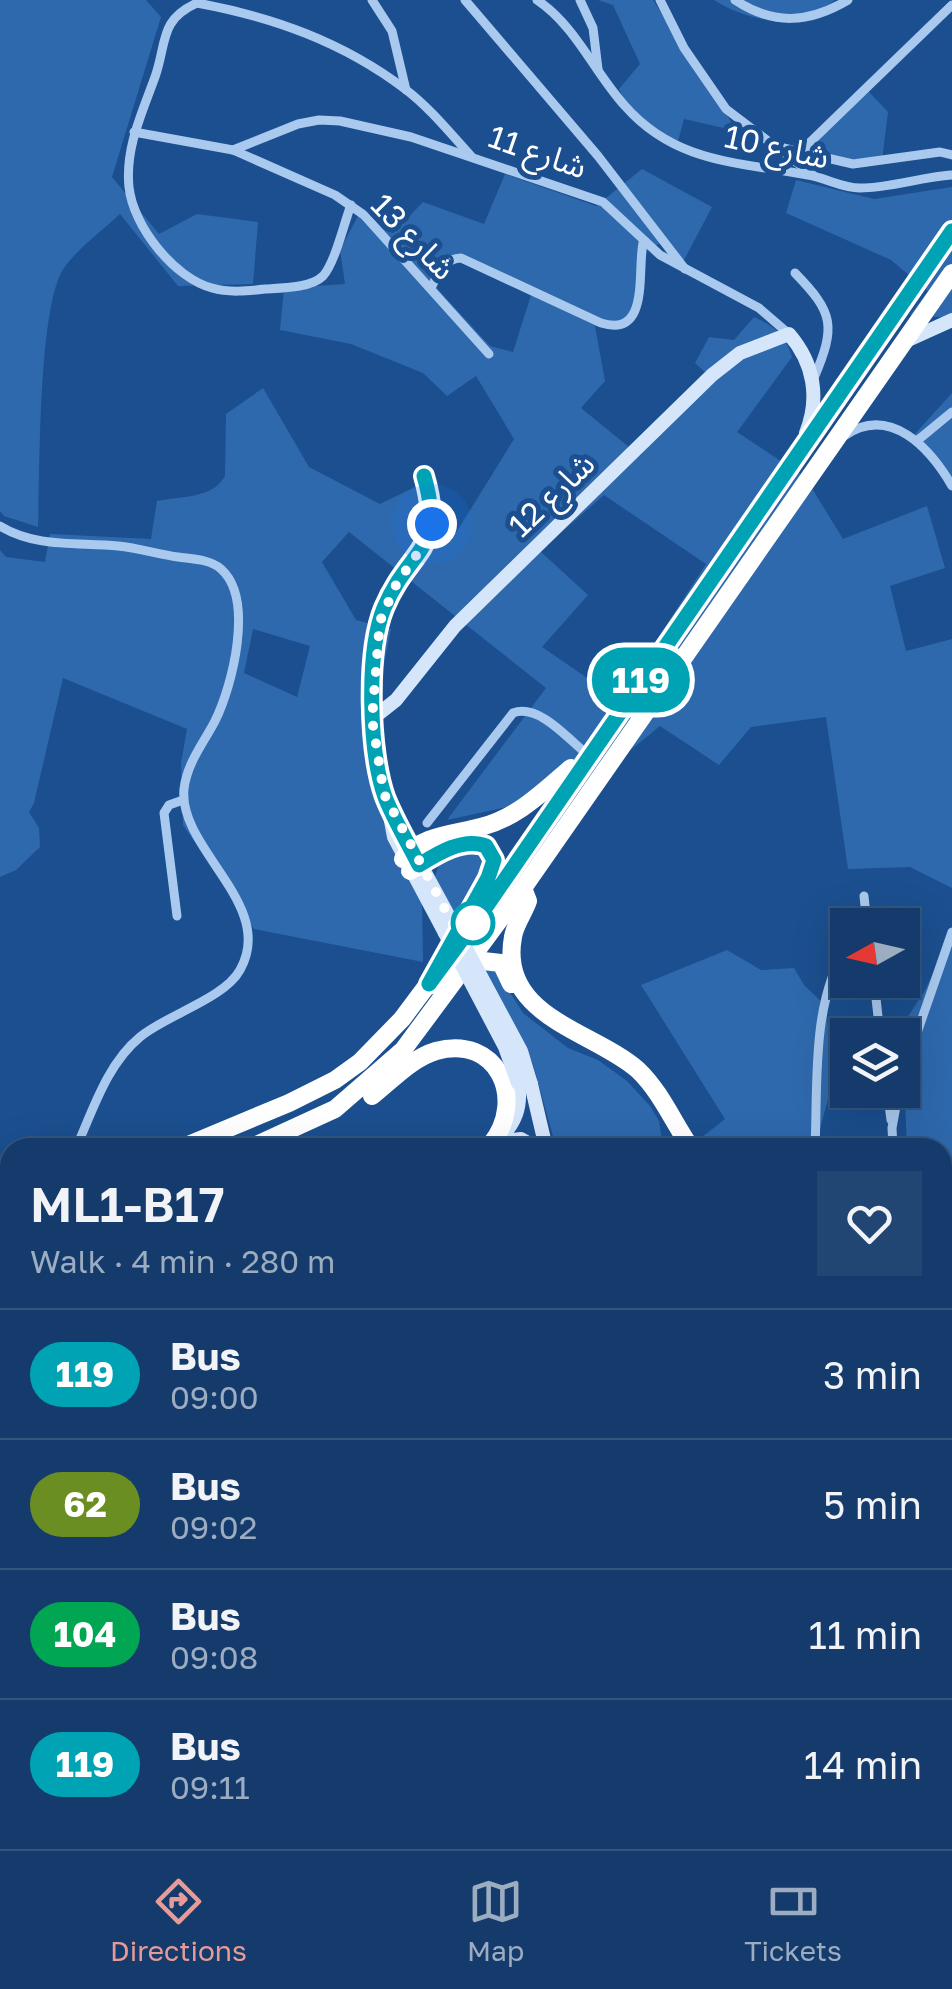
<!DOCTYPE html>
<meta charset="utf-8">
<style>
:root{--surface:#143b6b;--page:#214673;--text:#f1f3f6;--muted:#9dadc1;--line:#33557e;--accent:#e69b98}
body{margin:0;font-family:"Golos Text","Noto Sans Arabic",sans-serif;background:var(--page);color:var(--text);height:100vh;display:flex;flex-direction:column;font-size:38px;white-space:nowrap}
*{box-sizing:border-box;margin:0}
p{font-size:32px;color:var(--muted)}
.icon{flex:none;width:55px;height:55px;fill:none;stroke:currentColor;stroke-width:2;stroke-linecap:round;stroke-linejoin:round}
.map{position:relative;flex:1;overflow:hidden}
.drawer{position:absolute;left:0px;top:1138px;width:952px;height:712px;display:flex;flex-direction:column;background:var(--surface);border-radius:30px 30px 0 0;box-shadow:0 10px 40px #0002,0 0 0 2px var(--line)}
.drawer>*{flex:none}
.badge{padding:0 20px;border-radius:32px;font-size:35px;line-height:65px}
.needle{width:65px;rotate:262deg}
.controls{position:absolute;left:830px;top:908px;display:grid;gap:20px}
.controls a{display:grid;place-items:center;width:90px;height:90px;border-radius:0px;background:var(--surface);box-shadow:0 10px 40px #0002,0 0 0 2px var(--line);font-size:50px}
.you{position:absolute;width:50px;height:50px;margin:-25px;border:8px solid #fff;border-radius:50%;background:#1a73e8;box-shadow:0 0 0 15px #1a73e833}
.map>.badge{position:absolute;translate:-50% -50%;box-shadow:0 0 0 5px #fff}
.round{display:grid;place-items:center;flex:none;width:105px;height:105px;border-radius:0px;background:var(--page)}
.head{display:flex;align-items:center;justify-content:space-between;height:170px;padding:0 30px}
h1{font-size:48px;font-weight:600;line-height:75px}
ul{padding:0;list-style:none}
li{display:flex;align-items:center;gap:30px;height:130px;padding:0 30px;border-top:2px solid var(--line)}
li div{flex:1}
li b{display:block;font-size:38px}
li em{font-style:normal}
li .badge{min-width:110px;font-weight:700;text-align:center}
.tab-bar{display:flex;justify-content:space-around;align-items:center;height:140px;border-top:2px solid var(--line);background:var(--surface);font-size:28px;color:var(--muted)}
.tab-bar a{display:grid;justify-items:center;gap:5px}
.tab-bar .selected{color:var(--accent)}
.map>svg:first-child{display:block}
</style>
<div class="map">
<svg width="952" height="1849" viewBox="0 0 952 1849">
<rect width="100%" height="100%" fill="#1b4f8f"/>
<g fill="#2e69ad" fill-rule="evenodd">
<path d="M0 0H146L161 17 112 177 159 234 197 214 258 222 253 284 178 286 120 214C102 231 78 248 64 268 38 305 40 474 38 527L4 516 0 511Z"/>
<path d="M598 0H653L737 131 684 119 678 141C654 131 629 115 619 89L640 64 613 5Z"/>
<path d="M714 0H835C827 6 817 15 808 18 777 27 739 16 714 0Z"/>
<path d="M869 92 888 112 882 160 849 159 804 149Z"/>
<path d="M642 169 712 207 682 264 664 241 639 255 641 274 632 323 595 326 605 381 581 408 640 456 707 374 695 363 709 337 734 340 754 317C775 327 785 334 792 357L737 432 805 477 843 539 927 506 945 568 890 586 906 651 952 639V888L910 867 848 869 826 717 751 727 719 765 660 726 581 791 447 820 546 688 349 532 322 562 356 620 391 629 378 694 379 758 422 902 423 962 254 929 183 825 181 763 187 729 63 678 34 803 29 812 39 828 40 847 16 870 0 877V550L6 557 45 562 50 534 151 539 157 501C181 496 212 499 225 476L226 414 263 388 309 467 380 504 415 487 451 541 514 439 476 376 447 396 423 373 351 344 280 330 284 288 345 284 340 250 359 214 393 233 423 202 484 224 505 174 596 206ZM452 255 532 292 513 352 490 346 433 284ZM604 495 706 564 618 699 542 647 588 595 540 551ZM253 629 310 646 297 697 244 673Z"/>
<path d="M796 180 874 199 952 187V318L910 315 928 291 891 260 786 213Z"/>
<path d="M952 393V483L914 435Z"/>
<path d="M462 850 484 853 486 867 456 917 435 876 440 862Z"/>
<path d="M952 934V1356L942 1338V1148L907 1147 902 1035H896L924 992Z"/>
<path d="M727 950 761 970 794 968 804 985 826 1006 833 1081 815 1147 692 1145 725 1119 641 985Z"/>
<path d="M483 967H494L523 1013 568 1048 598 1060 627 1081 650 1106 659 1121 663 1147H556L533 1064Z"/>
<path d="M952 1498V1816L943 1815 942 1509Z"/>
<path d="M608 1840H909L908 1849H610Z"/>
</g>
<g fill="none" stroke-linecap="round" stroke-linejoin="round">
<g stroke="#a9c9ee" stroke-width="9">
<path d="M372 0 392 31 406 90"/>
<path d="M465 0 598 156 685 269"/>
<path d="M537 0C576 26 594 72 625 106 676 164 740 162 808 175 826 178 842 188 860 188 891 188 921 177 952 175"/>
<path d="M580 0 593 28 598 69"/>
<path d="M660 0 684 48 726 109 813 175"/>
<path d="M735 0C774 26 809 23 848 0"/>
<path d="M197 3C159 20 167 43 155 77 142 113 125 148 129 187 133 226 174 278 212 288 229 293 248 291 265 289 282 288 311 288 323 276 335 263 344 223 351 205"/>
<path d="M197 3C273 17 343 42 405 89 429 107 450 133 471 156"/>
<path d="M134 132 233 150 335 195 364 215 489 354"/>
<path d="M779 147 853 164 940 152 952 155"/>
<path d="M233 150 298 124 319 120 340 121 411 137 603 202 660 255 759 308 789 334"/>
<path d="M800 152 952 5"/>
<path d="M795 273C834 313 836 326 814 378"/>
<path d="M431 288C438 274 443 259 461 258L601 323C650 338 637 273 643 243"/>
<path d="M844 436C890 404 930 448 952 486"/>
<path d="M918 440 952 412"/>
<path d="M0 526C36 548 78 542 118 546 138 548 158 554 178 557 191 559 210 559 221 569 255 599 232 687 215 721 203 744 187 763 184 789 178 849 277 905 240 970 224 999 166 1015 140 1037 107 1064 93 1110 76 1148"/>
<path d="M372 719C372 684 371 643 383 610 407 550 446 552 424 477"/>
<path d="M427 823 513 713C539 703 569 740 588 755"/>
<path d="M864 896 867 925"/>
<path d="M177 916 164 813 169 805 183 800"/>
<path d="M874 980 880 1035"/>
<path d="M902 1076 952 932"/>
<path d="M887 1090 891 1120"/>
<path d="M815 1148C818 1083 811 1001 848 945"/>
<path d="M893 1148 892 1128 899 1090"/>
<path d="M942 1322 952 1341"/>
<path d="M0 1427 10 1418"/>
<path d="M942 1707 952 1696"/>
</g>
<g stroke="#d6e6fa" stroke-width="14">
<path d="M906 341 952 320"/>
<path d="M395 817 454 926"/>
<path d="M445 933 394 837 372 719 396 700 455 626 712 375 740 353 789 334C814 363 820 398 806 433"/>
<path d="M531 1084 546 1148"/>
<path d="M498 1140C515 1124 522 1107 518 1083"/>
<path d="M495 1142 521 1139 537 1148"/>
<path d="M0 1555 10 1545"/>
<path d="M901 1849 902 1840"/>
</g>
<g stroke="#fff" stroke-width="18">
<path d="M403 859C419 835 456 834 481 827 519 817 542 792 571 768"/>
<path d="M410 871C432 857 473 826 493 855L492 870 463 921"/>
<path d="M523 888 528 901C524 913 515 924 513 937 498 1017 594 1031 638 1070 661 1092 673 1122 691 1148"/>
<path d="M467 966 483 961 501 963 511 984"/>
<path d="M372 1096C391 1081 412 1058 436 1051 497 1034 527 1099 491 1144"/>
<path d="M181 1148 289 1103 335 1080 360 1062 402 1019 488 904 952 231"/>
<path d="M250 1148 335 1109 403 1050 523 888 952 273"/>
<path d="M0 1256 10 1248"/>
<path d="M0 1289 10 1281"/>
</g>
<g stroke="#d6e6fa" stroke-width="14">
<path d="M454 926 521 1051 531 1084"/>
<path d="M445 933 505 1047 518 1083"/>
</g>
</g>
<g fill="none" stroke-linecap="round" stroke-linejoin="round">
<g stroke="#fff" stroke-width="22">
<path id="line" d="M424 476C446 552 409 548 384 608 366 652 369 752 385 797 394 820 408 843 419 865 438 853 464 837 486 846L494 860 488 878 429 984 488 904 952 231"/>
</g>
<use href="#line" stroke="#00a3b4" stroke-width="15"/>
<path stroke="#fff" stroke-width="10" stroke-dasharray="0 18" d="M432 524 428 538 396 585 380 621 372 719 384 794 454 926 473 923"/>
</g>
<circle fill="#fff" stroke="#00a3b4" stroke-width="5" cx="473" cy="923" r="20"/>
<g text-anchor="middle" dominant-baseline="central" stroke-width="10" stroke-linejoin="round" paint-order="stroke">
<g font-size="32" fill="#fff" stroke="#1b4f8f">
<text transform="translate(777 146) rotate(12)">شارع 10</text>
<text transform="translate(538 151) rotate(19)">شارع 11</text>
<text transform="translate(414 236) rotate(46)">شارع 13</text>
<text transform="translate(551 494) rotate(-44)">شارع 12</text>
</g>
</g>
</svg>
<div class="controls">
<a><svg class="needle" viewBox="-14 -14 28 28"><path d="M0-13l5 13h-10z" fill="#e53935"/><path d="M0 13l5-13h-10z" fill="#9dadc1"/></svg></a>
<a><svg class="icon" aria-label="layers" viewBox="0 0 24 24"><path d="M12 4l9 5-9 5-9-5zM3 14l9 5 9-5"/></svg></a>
</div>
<div class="you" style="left:432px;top:524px"></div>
<b class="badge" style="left:641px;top:680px;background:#00a3b4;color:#fff">119</b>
<section class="drawer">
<div class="head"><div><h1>ML1-B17</h1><p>Walk · 4 min · 280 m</p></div><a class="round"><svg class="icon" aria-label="heart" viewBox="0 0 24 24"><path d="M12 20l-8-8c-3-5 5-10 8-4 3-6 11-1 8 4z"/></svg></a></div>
<ul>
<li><span class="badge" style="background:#00a3b4;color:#fff">119</span><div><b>Bus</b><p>09:00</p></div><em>3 min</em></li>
<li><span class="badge" style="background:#6b8e23;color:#fff">62</span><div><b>Bus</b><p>09:02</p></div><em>5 min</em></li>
<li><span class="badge" style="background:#00a651;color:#fff">104</span><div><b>Bus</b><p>09:08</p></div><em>11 min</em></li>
<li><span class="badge" style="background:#00a3b4;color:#fff">119</span><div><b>Bus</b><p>09:11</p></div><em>14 min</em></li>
</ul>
</section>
</div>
<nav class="tab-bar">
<a class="selected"><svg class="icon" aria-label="directions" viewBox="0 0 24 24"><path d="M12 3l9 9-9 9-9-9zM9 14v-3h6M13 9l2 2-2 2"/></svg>Directions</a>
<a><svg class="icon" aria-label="map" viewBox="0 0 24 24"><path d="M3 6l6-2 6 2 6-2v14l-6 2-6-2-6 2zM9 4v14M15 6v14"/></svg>Map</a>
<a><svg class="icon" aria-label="tickets" viewBox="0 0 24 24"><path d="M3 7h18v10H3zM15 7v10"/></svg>Tickets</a>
</nav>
